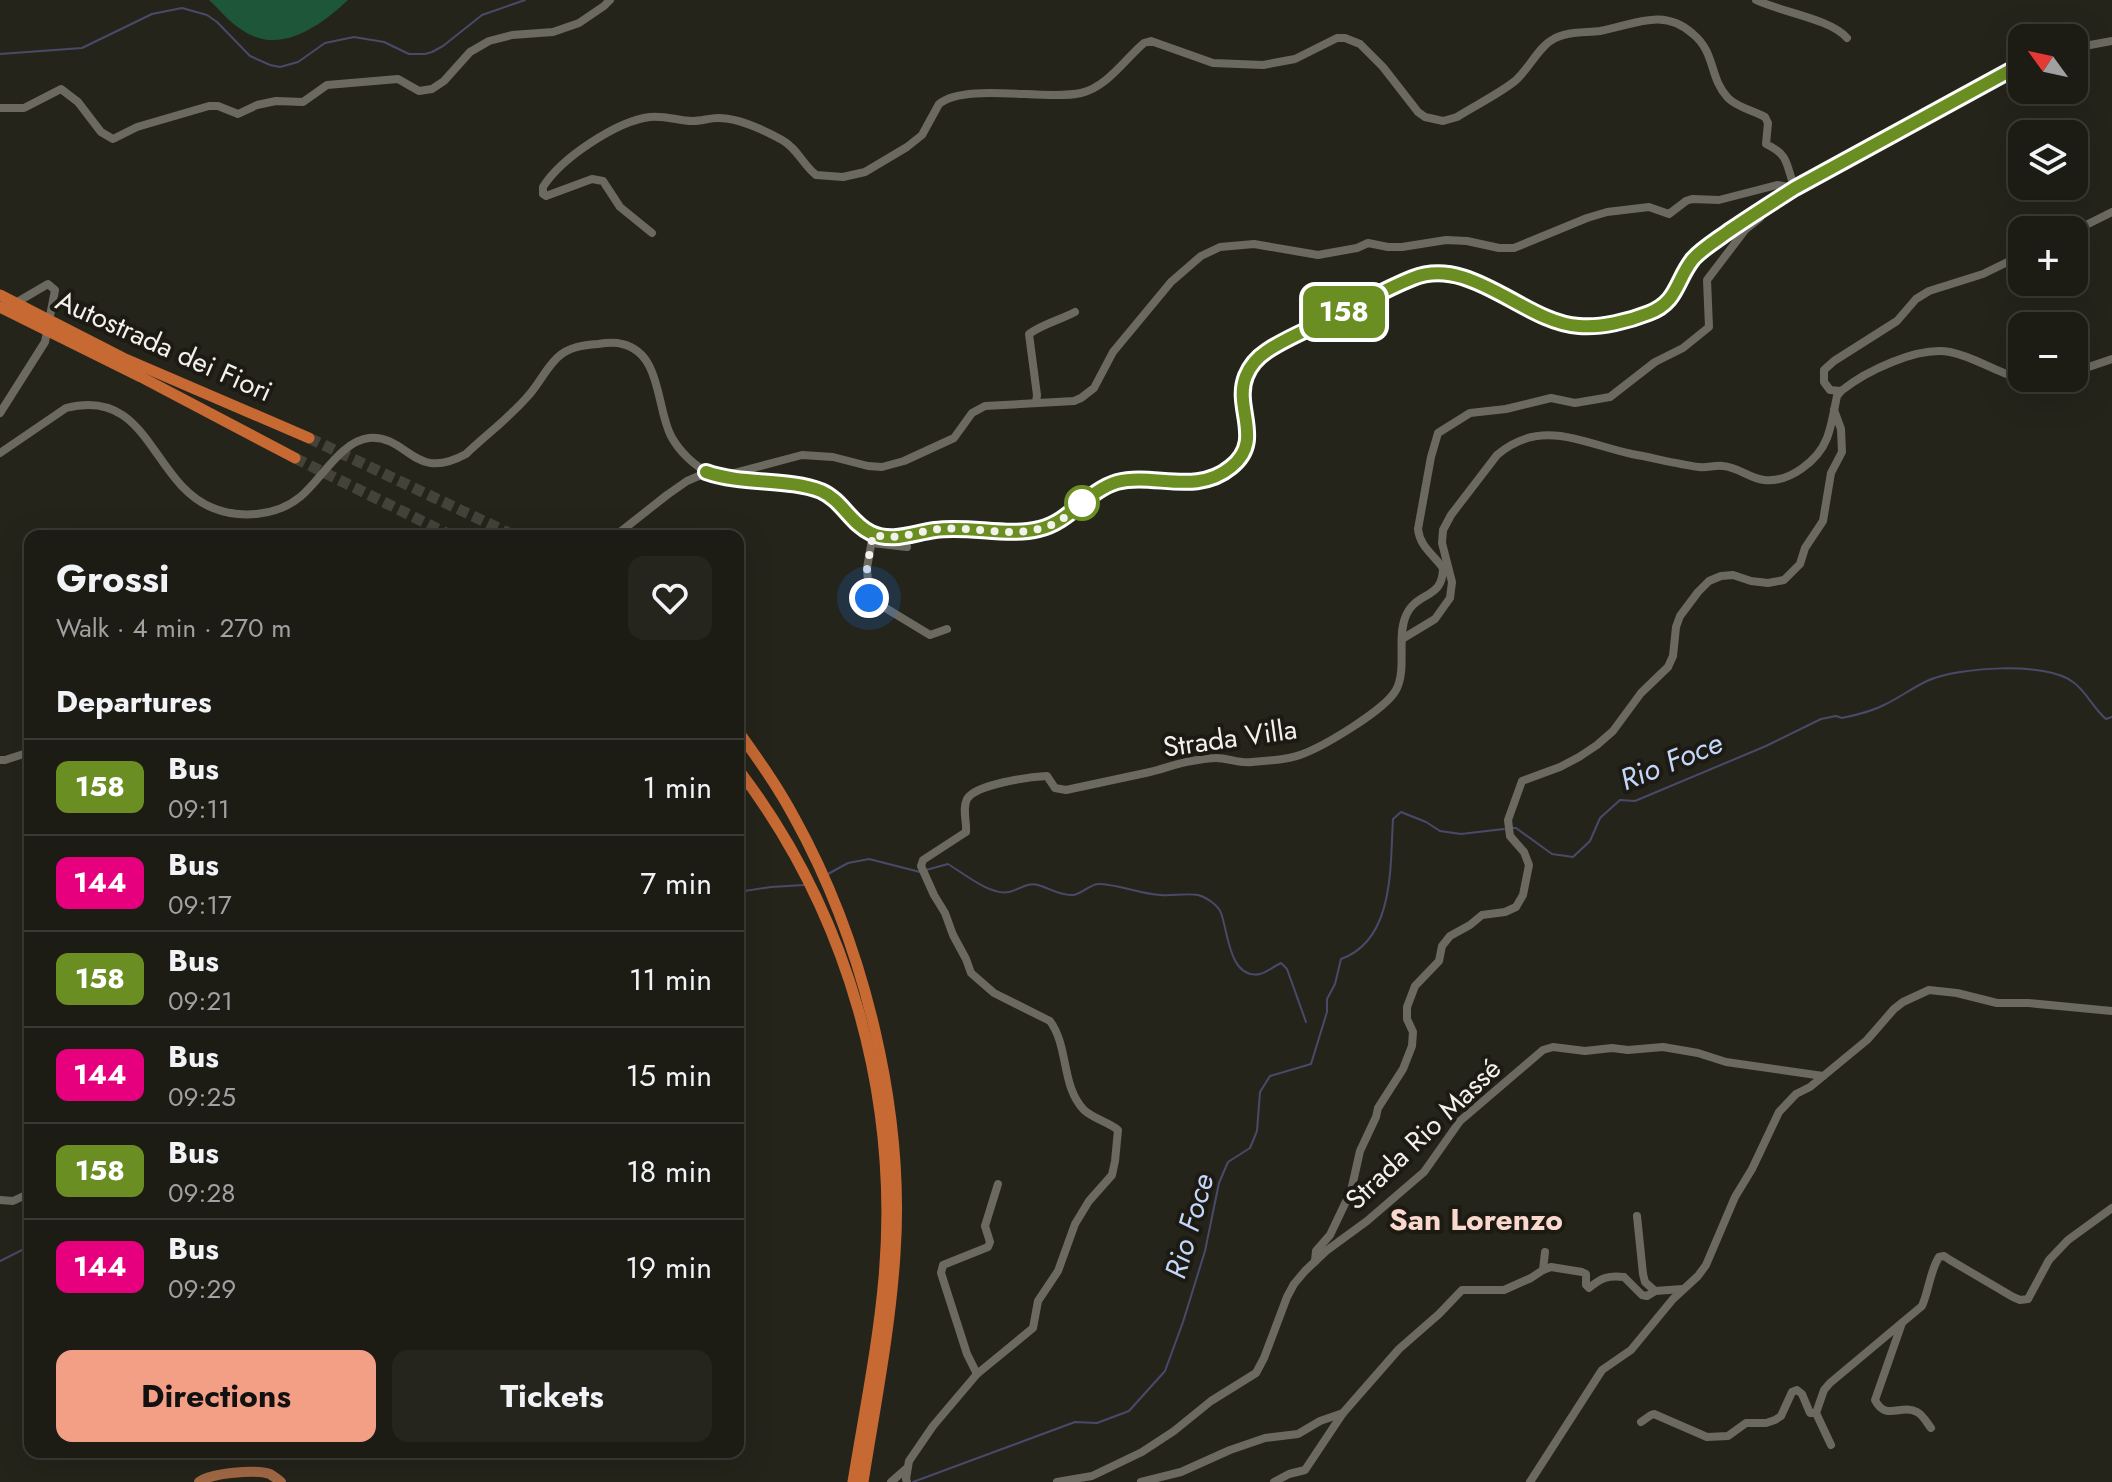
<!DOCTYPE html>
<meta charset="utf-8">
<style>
:root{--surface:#1c1b14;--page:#25241d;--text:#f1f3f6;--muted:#a0a1a0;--line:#3a3934;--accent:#f39f85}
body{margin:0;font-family:Jost,sans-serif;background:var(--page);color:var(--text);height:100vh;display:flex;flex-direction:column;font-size:30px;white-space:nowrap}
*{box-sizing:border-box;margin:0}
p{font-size:26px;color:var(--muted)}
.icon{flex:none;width:44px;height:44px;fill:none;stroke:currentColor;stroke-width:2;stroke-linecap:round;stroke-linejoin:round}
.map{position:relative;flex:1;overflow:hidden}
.details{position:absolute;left:24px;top:530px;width:720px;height:928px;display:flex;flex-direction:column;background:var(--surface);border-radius:16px;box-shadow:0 8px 32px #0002,0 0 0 2px var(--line)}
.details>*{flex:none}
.badge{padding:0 16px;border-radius:12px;font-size:28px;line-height:52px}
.needle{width:52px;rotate:303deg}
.tools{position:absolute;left:2008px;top:24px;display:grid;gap:16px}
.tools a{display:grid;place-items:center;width:80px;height:80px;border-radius:16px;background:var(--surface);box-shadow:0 8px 32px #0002,0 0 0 2px var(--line);font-size:40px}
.you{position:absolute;width:40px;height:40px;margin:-20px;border:6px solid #fff;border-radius:50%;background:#1a73e8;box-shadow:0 0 0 12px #1a73e833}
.map>.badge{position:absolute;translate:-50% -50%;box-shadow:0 0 0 4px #fff}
h2{padding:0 32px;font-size:30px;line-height:72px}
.round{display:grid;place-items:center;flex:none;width:84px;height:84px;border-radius:16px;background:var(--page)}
.head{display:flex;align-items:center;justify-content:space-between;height:136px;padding:0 32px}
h1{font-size:38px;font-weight:700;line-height:60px}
.primary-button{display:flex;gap:16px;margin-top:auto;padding:16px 32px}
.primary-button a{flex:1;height:92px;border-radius:16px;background:var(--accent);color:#111;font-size:32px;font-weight:700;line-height:92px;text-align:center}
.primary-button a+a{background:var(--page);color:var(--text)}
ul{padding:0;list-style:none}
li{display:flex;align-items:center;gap:24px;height:96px;padding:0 32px;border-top:2px solid var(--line)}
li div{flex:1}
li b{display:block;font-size:30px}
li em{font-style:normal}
li .badge{min-width:88px;font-weight:700;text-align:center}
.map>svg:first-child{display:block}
</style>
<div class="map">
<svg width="2112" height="1482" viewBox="0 0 2112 1482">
<rect width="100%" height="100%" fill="#25241b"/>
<path fill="#1e5639" d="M209 0H348C320 26 280 56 242 30 229 22 220 10 209 0Z"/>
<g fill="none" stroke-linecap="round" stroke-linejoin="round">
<g stroke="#494a6a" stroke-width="2">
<path d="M0 54 82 48 152 14 182 8 207 15 217 22 250 56 270 65 280 67 298 62 325 43 354 37 384 42 409 54H425L432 52 443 46 482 15 525 0"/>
<path d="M1510 828H1516L1552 854 1573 857 1590 841 1600 818 1620 800 1635 801 1766 746 1821 719 1836 716 1842 718C1856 715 1871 712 1884 705 1899 698 1912 688 1927 681 1957 667 2046 661 2073 682 2086 691 2093 708 2106 719L2112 717"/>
<path d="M926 870 948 864C963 873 991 896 1009 892 1019 890 1026 882 1038 885 1049 888 1060 896 1073 895 1083 894 1090 883 1100 884 1121 885 1140 894 1161 895 1173 896 1186 893 1198 895 1206 897 1218 905 1221 913 1228 931 1229 980 1260 974 1268 972 1274 966 1281 963L1287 969 1306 1022"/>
<path d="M828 874 848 863 869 859 920 872"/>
<path d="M738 892 771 887 804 885"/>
<path d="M0 1261 30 1246"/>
<path d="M913 1482 1075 1422 1097 1423 1129 1411 1165 1371 1183 1322 1205 1251 1219 1183 1228 1162 1250 1148 1257 1131 1260 1092 1270 1076 1311 1064 1327 1012V999L1335 984 1341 959C1395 940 1390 865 1393 819L1401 812 1426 822 1440 831 1461 834 1504 829"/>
</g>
<g stroke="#44433a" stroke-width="11" stroke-dasharray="11 5.5" stroke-linecap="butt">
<path d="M309 438 515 536"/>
<path d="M295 458 452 536"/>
</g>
<g stroke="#6c6a60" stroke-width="8">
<path d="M1756 0C1781 12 1831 19 1847 38"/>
<path d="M2074 48 2112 41"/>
<path d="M0 108H24L61 89 78 102 101 132 113 139 137 127 209 106H218L238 114 257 105 276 101 303 102 327 85 398 79 419 91 432 89 444 81 470 52 489 41 512 35 553 32 579 23 604 6 610 0"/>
<path d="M2074 231 2112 212"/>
<path d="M2022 255 1983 274 1929 291 1916 299 1897 321 1834 361 1824 370V382L1830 390 1841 391C1866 371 1918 346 1950 352 1986 359 2011 387 2050 378"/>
<path d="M2074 372 2112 359"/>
<path d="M1036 403 1037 395 1029 334C1043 324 1060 320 1075 312"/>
<path d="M0 413 45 342 55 290 48 284 12 305"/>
<path d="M0 453 66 408C150 386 151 484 213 508 240 519 277 516 300 497 321 480 341 441 369 438 409 435 413 483 466 454 486 435 510 417 528 396 539 384 546 368 558 357 569 347 583 345 598 344 605 343 615 342 622 344 662 353 656 408 671 436 679 451 695 467 710 473"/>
<path d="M727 478C752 481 801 482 823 492 849 504 858 537 890 538 913 538 936 528 959 528 986 528 1017 537 1043 528 1076 518 1094 482 1131 480 1142 479 1153 482 1164 482 1189 484 1224 481 1240 458 1258 432 1238 411 1244 383 1246 373 1252 363 1260 356 1277 342 1302 333 1322 323 1352 307 1383 289 1414 277 1446 266 1485 283 1512 299 1527 307 1542 317 1558 322 1586 330 1626 323 1652 312 1680 300 1682 267 1704 249 1731 225 1765 207 1795 188L2022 64"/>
<path d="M873 534 867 568 869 598 930 635 947 629"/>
<path d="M615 536 667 495 687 481 701 475 719 477 802 455 833 457 868 466 882 467 904 461 954 438 972 413 985 406 1074 401 1081 398 1094 388 1113 352 1171 282 1201 256 1220 247 1254 244 1318 255 1357 248 1368 243 1388 247H1402L1446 240 1467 241 1499 248H1514L1587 218 1607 212 1649 207 1669 214 1686 201 1692 199 1719 200 1777 185 1795 188C1785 165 1791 156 1766 144L1768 123 1765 117C1753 110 1738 108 1728 98 1709 78 1716 53 1693 34 1663 7 1634 25 1600 31 1584 33 1566 31 1552 40 1539 47 1528 70 1515 81 1497 95 1476 105 1457 117L1443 121 1425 117 1418 112 1383 67 1360 44 1345 38H1337L1295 59 1263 65 1213 63 1151 41 1144 43C1125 59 1107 87 1081 93 1046 101 965 82 939 104L922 135 907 147 865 172 843 177 816 175C803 165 797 148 782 140 764 130 739 118 718 118 710 118 701 121 693 121 678 121 665 115 650 117 617 121 561 158 543 187V194L546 196 592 179 603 181 620 207 652 233"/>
<path d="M872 543 907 547"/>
<path d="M1402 639 1435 619 1450 598 1452 582 1442 543 1443 530 1451 515 1497 455C1541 417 1584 444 1632 454 1654 458 1677 464 1699 467 1707 468 1715 465 1723 466 1738 467 1749 478 1764 480 1789 483 1818 461 1827 438 1832 425 1834 410 1837 396L1841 391"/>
<path d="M0 760H5L30 752"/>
<path d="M0 1200 13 1201 30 1193"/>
<path d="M1637 1216 1643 1274 1645 1282 1655 1291"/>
<path d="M1315 1261 1316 1251 1330 1235 1351 1191 1360 1151 1376 1117 1378 1108 1403 1069 1412 1046 1413 1032 1407 1019V1007L1415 986 1439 961 1442 946 1450 936 1470 925 1482 915 1505 912 1516 907 1523 895 1529 865 1524 852 1510 836 1508 820 1522 781 1560 767 1579 757 1597 745 1613 731 1641 693 1668 667 1673 656 1676 627 1680 616 1698 592 1709 581 1721 576 1733 575 1751 581 1768 583 1784 580 1800 564 1805 548 1823 521 1831 473 1842 452 1841 429 1834 410"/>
<path d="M1543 1270 1551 1267 1582 1272 1586 1274V1285L1589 1288C1601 1278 1608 1275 1624 1277L1642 1295 1647 1296 1655 1291 1683 1289"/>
<path d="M1902 1323 1875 1400C1886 1422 1902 1403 1917 1412 1923 1415 1927 1423 1931 1428"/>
<path d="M977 1374 967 1354 941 1273 943 1265 988 1247 990 1242 985 1226 998 1184"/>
<path d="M1816 1413 1831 1445"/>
<path d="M1641 1422 1651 1415 1654 1414 1707 1437 1728 1436 1746 1423H1766L1775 1420 1781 1416 1792 1392 1797 1390 1802 1394 1810 1413H1816L1824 1390 1830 1383 1922 1306C1929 1290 1930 1271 1939 1257L1944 1256 1950 1260 2013 1297 2020 1300 2028 1299 2049 1260 2068 1240 2112 1208"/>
<path d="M891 1482 907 1468"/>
<path d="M907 1482 906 1479 909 1461 933 1426 977 1374 1033 1328 1038 1301 1058 1271 1075 1224 1089 1201 1112 1175 1115 1161 1118 1130C1108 1122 1094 1119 1084 1110 1061 1086 1069 1047 1050 1021L994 993 971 973 966 959 953 935 945 913 934 895 921 866 923 860 966 832C967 822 962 809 967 799 976 784 1029 777 1047 776L1055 788 1066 790C1094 784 1122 778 1150 772 1164 769 1177 763 1192 761 1199 760 1208 758 1216 758 1228 758 1240 764 1252 762 1267 761 1286 760 1300 755 1323 747 1385 710 1396 690 1407 670 1397 639 1405 618 1415 590 1443 601 1443 568 1433 554 1420 547 1418 529L1431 457 1438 433 1470 413 1506 409 1551 398 1575 403 1610 397 1655 362 1683 348 1709 327 1707 280 1745 230 1760 218 1761 209"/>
<path d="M1057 1482 1092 1476 1142 1452 1174 1431 1211 1401 1256 1373 1264 1358 1287 1297 1294 1284 1305 1271 1326 1251 1367 1221 1424 1172 1460 1121 1543 1050 1553 1047 1585 1051 1612 1048 1628 1050 1663 1047 1698 1053 1726 1062 1823 1076"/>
<path d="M1141 1482 1181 1472 1230 1450 1265 1438 1298 1434 1320 1421 1343 1413 1399 1349 1439 1314 1462 1290H1504L1531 1278 1543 1270 1545 1252"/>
<path d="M1274 1482 1289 1474 1305 1470 1343 1413"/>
<path d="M1530 1482 1602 1370 1631 1350 1673 1299 1698 1276 1706 1265 1735 1197 1752 1169 1779 1112 1796 1094 1810 1087 1867 1040 1894 1009 1903 1002 1929 990 1957 993 1997 1003H2028L2112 1011"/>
</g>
<path stroke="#a26945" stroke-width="10" d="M199 1482C211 1473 256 1469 270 1474 273 1476 279 1480 281 1482"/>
<g stroke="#c66933" stroke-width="11">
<path d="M0 295 123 358 309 438"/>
<path d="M0 307 141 377 295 458"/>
<path d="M738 731C758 759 778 787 794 817 864 943 905 1110 895 1254 890 1331 875 1406 863 1482"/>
<path d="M738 769C848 913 900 1097 884 1278 878 1346 864 1414 853 1482"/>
</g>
</g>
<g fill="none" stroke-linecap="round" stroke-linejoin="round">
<g stroke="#fff" stroke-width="18">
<path id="line" d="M706 472C742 485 788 478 821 491 842 500 851 524 871 533 892 543 913 533 935 530 969 525 1007 537 1039 529 1070 522 1087 491 1117 482 1153 472 1196 496 1231 467 1265 440 1233 408 1246 376 1250 366 1258 357 1267 351 1286 338 1310 329 1331 318 1358 305 1385 289 1413 278 1471 255 1525 323 1579 326 1601 328 1629 321 1649 313 1678 302 1676 280 1693 259 1703 248 1717 240 1729 231 1751 216 1773 202 1795 188L2022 64"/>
</g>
<use href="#line" stroke="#6b8e23" stroke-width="12"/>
<path stroke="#f2f1eb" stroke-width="8" stroke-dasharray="0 14.4" d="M869 598 867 568 873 534C896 542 917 531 940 529 972 526 1009 537 1039 529 1058 525 1072 512 1086 500L1082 503"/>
</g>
<circle fill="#fff" stroke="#6b8e23" stroke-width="4" cx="1082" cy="503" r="16"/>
<g text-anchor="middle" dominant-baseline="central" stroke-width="8" stroke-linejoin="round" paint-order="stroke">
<g font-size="28" fill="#f2f1eb" stroke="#1c1a12">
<text transform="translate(164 346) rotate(24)">Autostrada dei Fiori</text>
<text transform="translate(1230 738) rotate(-8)">Strada Villa</text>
<text transform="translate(1423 1134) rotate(-44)">Strada Rio Massé</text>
</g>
<g font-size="30" font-style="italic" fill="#c2d7f9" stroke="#1c1a12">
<text transform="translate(1671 761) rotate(-22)">Rio Foce</text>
<text transform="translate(1189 1226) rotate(-74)">Rio Foce</text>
</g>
<g font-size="30" font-weight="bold" fill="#fad8ce" stroke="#1c1a12">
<text x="1476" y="1219">San Lorenzo</text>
</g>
</g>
</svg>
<div class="tools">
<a><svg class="needle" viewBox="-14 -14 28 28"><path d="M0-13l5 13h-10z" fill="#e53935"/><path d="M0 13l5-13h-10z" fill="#a0a1a0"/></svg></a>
<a><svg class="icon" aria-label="layers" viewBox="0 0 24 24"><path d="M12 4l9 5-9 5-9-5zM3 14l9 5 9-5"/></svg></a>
<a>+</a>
<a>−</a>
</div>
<div class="you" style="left:869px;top:598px"></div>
<b class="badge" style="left:1344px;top:312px;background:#6b8e23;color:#fff">158</b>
<section class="details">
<div class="head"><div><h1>Grossi</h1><p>Walk · 4 min · 270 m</p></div><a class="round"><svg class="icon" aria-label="heart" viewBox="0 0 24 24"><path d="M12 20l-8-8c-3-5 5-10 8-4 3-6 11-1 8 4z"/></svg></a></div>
<h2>Departures</h2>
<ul>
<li><span class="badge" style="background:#6b8e23;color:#fff">158</span><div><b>Bus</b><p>09:11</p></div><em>1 min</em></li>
<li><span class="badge" style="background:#e6007e;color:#fff">144</span><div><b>Bus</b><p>09:17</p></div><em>7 min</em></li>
<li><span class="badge" style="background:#6b8e23;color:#fff">158</span><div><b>Bus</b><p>09:21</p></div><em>11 min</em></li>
<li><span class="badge" style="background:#e6007e;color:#fff">144</span><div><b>Bus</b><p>09:25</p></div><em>15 min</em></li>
<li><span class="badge" style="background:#6b8e23;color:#fff">158</span><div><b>Bus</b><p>09:28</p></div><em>18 min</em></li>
<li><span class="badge" style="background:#e6007e;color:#fff">144</span><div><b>Bus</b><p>09:29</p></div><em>19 min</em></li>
</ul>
<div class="primary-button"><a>Directions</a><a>Tickets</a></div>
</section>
</div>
